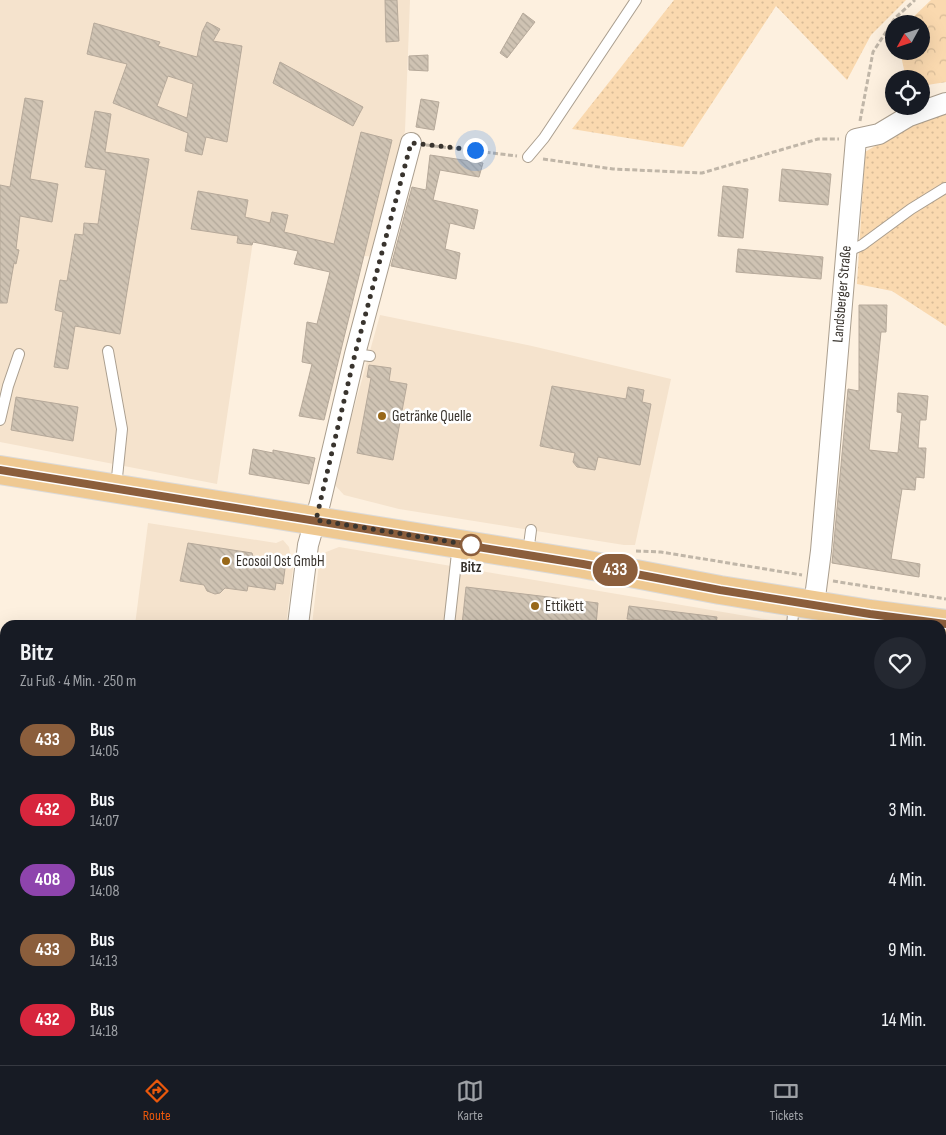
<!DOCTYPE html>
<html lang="de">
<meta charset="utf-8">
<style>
:root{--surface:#171b24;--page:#242831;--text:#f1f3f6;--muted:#9ea1a6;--line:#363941;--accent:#ea580c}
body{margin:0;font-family:"Sofia Sans Condensed",sans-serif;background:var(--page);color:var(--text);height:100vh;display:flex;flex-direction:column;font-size:19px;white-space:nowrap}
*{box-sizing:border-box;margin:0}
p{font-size:16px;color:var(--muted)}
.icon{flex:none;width:28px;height:28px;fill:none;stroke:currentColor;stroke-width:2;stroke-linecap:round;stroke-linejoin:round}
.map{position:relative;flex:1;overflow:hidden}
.details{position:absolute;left:0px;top:620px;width:946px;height:445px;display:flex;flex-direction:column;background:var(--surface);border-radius:15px 15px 0 0;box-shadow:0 5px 20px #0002}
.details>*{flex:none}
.badge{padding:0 10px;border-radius:16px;font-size:18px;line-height:32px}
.needle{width:32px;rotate:230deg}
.buttons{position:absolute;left:885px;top:15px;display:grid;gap:10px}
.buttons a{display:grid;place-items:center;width:45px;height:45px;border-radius:50%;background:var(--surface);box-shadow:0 5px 20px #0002;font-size:25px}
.you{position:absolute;width:25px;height:25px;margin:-12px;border:4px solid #fff;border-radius:50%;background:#1a73e8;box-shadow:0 0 0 8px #1a73e833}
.map>.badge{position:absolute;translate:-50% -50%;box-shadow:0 0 0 2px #fff}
.round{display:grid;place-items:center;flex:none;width:52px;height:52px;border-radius:26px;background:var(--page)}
.summary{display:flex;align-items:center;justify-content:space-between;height:85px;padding:0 20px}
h1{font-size:24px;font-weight:700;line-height:38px}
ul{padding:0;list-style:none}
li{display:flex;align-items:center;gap:15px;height:70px;padding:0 20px}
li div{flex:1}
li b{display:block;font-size:19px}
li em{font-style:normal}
li .badge{min-width:55px;font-weight:700;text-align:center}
.tabs{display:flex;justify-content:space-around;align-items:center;height:70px;border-top:1px solid var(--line);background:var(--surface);font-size:14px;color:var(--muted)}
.tabs a{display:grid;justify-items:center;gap:2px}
.tabs .current{color:var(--accent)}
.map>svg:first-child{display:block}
</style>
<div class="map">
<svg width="946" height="1065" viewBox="0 0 946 1065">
<defs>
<pattern id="grass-dots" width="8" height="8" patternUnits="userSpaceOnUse" patternTransform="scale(1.25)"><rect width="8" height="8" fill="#fad9af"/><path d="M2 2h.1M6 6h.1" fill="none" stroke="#d7bb97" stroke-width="1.8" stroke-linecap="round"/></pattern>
<pattern id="forest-crowns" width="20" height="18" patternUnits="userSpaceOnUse" patternTransform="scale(1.25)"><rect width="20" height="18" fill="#fad9af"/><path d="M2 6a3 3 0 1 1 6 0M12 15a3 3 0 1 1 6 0" fill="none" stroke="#d7bb97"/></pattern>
<pattern id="building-back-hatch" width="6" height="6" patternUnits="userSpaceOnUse" patternTransform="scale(1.25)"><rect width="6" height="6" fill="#cfc3b3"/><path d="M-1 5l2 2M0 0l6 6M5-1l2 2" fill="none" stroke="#b2a89a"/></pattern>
</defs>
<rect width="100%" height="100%" fill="#fdf0df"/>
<g fill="#f5e3cd">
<path d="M0 0H410L405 131 373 257 253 241 217 484 0 442Z"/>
<path d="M380 315 532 346 671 379 635 545H624L399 509 344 495 333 483Z"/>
<path d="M148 523 276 543 283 540 289 547 293 569 286 625H135Z"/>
<path d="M339 547 800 625H312L319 563 326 552Z"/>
<path d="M0 941 5 943V1060H229L228 1065H0Z"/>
</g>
<g fill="url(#grass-dots)">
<path d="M674 0H906L871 35 847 80 776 6 683 147 572 129Z"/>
<path d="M946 113V326L892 291 857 284 865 152 902 130Z"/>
<path d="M941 732 946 733V948L941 949Z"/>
</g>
<g fill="url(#forest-crowns)">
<path d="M931 0H946V82L921 86V79H906L900 51H921V24H906Z"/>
<path d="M941 644H946V733L941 732Z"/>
</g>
<g fill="url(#building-back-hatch)" stroke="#b6a99a" fill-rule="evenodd">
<path d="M385 0H397L399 41 386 42Z"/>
<path d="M523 13 535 22 507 58 500 53Z"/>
<path d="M207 22 220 29 213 41 242 46 227 142 206 137 202 155 185 151 188 133 113 103 127 64 87 54 94 23 160 42 158 46 197 57 202 32ZM168 76 193 84 187 118 157 106Z"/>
<path d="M428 55V71L409 70V56Z"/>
<path d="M280 62 363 107 353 126 273 83Z"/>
<path d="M25 98 43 101 30 179 58 184 52 222 20 216 16 249 19 250 16 264 14 263 7 303H0V185L10 187Z"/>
<path d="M421 99 439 102 434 130 416 127Z"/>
<path d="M95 111 111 114 105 152 149 159 120 334 75 326 68 369 54 367 63 312 55 310 60 280 67 281 75 234 83 235 84 223 98 224 106 170 85 167Z"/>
<path d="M361 132 392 140 324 420 299 416 312 364 302 362 307 322 317 324 330 272 294 264 298 251 253 242 252 245 237 243 238 236 191 229 198 191 248 200 245 217 270 223 272 212 288 215 284 232 334 244Z"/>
<path d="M430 155 483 163 479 177 440 170 433 200 478 210 474 229 450 223 445 249 460 253 456 279 391 266 412 187 426 190Z"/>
<path d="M782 169 831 174 828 205 779 201Z"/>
<path d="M723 186 748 189 743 238 718 236Z"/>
<path d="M738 249 823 257 821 279 736 272Z"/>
<path d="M859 305H887L886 332H881L869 450 898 453 902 413 897 412 898 393 928 396 926 420H920L918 448H926L924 478 916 477 915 490 902 489 891 559 920 564 919 577 832 563 848 389 859 391Z"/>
<path d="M369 365 391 368 389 381 407 384 393 460 357 453 371 378 367 377Z"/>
<path d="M552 386 626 399 628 387 644 390 642 402 651 404 640 465 598 457 595 470 577 467 573 462 575 453 540 446Z"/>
<path d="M16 397 78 407 73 441 11 430Z"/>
<path d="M253 449 273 453V450L315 458 309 484 249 474Z"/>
<path d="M188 543 252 553 253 557 286 561 283 584 276 583 275 590 248 586 247 591 225 588 220 593 215 594 207 591 204 585 180 581Z"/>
<path d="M466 587 598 603 596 625H462Z"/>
<path d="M629 606 717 617 716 625H639L640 620 627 619Z"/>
</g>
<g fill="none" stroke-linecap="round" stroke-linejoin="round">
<g stroke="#aa9e8e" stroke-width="12">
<g id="lane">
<path d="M528 157 544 138 636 0"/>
<path d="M846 252 862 245 911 209 945 188"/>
<path d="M108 351 122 429 116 487"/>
<path d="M355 354 370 356"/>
<path d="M0 420 8 386 19 354"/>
<path d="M528 553 531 530"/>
<path d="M449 625 458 544"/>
<path d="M792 625 794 604"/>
</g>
</g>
<g stroke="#aa9e8e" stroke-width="22">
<g id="street">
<path d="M814 605 821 551 856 139 879 134 909 116 946 103"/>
<path d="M298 625 308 545 320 503 355 354 411 143"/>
<path d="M238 1065 239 1060"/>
</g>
</g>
<g stroke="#dbdad9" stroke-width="30">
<path id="primary" d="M0 470 583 564 720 590 870 614 946 624"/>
</g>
<g stroke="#c0b6a8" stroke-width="3" stroke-dasharray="5 2.5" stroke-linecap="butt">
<path d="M860 121 873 52 895 18 915 0"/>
<path d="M426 145 517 156"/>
<path d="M543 159 613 169 702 173 818 139H839"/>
<path d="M636 551 661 552 802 575"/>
<path d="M833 581 946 599"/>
<path d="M941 1029H946"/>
</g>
<use href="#lane" stroke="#fff" stroke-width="10"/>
<use href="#street" stroke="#fff" stroke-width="20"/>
<use href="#primary" stroke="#efc992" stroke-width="28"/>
</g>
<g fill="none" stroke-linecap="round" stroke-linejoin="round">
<g stroke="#fff" stroke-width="11">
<path id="line" d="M0 470 583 564 720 590 870 614 946 624"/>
</g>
<use href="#line" stroke="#8b5e3c" stroke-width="8"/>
<path stroke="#39342e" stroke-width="5" stroke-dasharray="0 9" d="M471 545 316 520 355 354 411 143 475 150"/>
</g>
<g fill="#986819" stroke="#fff" stroke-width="2">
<circle cx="382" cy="416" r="5"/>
<circle cx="226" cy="561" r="5"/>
<circle cx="535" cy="606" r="5"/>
</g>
<circle fill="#fff" stroke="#8b5e3c" stroke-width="2.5" cx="471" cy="545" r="10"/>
<g text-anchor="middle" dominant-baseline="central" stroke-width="5" stroke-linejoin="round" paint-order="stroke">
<g font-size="15" fill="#39342e" stroke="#fff">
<text transform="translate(842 294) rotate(-85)">Landsberger Straße</text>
</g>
<g font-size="15" fill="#39342e" stroke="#fff" text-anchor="start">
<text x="392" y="416">Getränke Quelle</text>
<text x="236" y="561">Ecosoil Ost GmbH</text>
<text x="545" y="606">Ettikett</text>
</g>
<g font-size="15" font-weight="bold" fill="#39342e" stroke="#fff">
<text x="471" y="567">Bitz</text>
</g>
</g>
</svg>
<div class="buttons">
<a><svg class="needle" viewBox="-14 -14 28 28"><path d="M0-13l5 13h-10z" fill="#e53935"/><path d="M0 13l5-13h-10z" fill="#9ea1a6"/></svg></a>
<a><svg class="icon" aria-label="locate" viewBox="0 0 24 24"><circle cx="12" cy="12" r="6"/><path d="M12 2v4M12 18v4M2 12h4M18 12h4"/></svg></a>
</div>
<div class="you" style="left:475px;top:150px"></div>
<b class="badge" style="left:615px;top:570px;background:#8b5e3c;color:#fff">433</b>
<section class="details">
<div class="summary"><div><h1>Bitz</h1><p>Zu Fuß · 4 Min. · 250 m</p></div><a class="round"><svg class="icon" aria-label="heart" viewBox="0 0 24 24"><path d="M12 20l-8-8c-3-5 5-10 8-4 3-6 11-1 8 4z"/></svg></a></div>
<ul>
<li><span class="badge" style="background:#8b5e3c;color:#fff">433</span><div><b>Bus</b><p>14:05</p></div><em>1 Min.</em></li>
<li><span class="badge" style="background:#d7263d;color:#fff">432</span><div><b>Bus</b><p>14:07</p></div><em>3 Min.</em></li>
<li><span class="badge" style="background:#8e44ad;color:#fff">408</span><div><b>Bus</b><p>14:08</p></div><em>4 Min.</em></li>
<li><span class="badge" style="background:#8b5e3c;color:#fff">433</span><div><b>Bus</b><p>14:13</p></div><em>9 Min.</em></li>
<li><span class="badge" style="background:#d7263d;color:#fff">432</span><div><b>Bus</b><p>14:18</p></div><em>14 Min.</em></li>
</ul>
</section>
</div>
<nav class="tabs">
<a class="current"><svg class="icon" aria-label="directions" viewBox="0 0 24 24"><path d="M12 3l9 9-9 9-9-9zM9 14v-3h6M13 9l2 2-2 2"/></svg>Route</a>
<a><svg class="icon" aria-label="map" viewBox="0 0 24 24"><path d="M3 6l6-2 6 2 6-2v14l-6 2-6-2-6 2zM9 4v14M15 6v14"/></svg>Karte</a>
<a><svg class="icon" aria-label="tickets" viewBox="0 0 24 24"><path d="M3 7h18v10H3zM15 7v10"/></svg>Tickets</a>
</nav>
